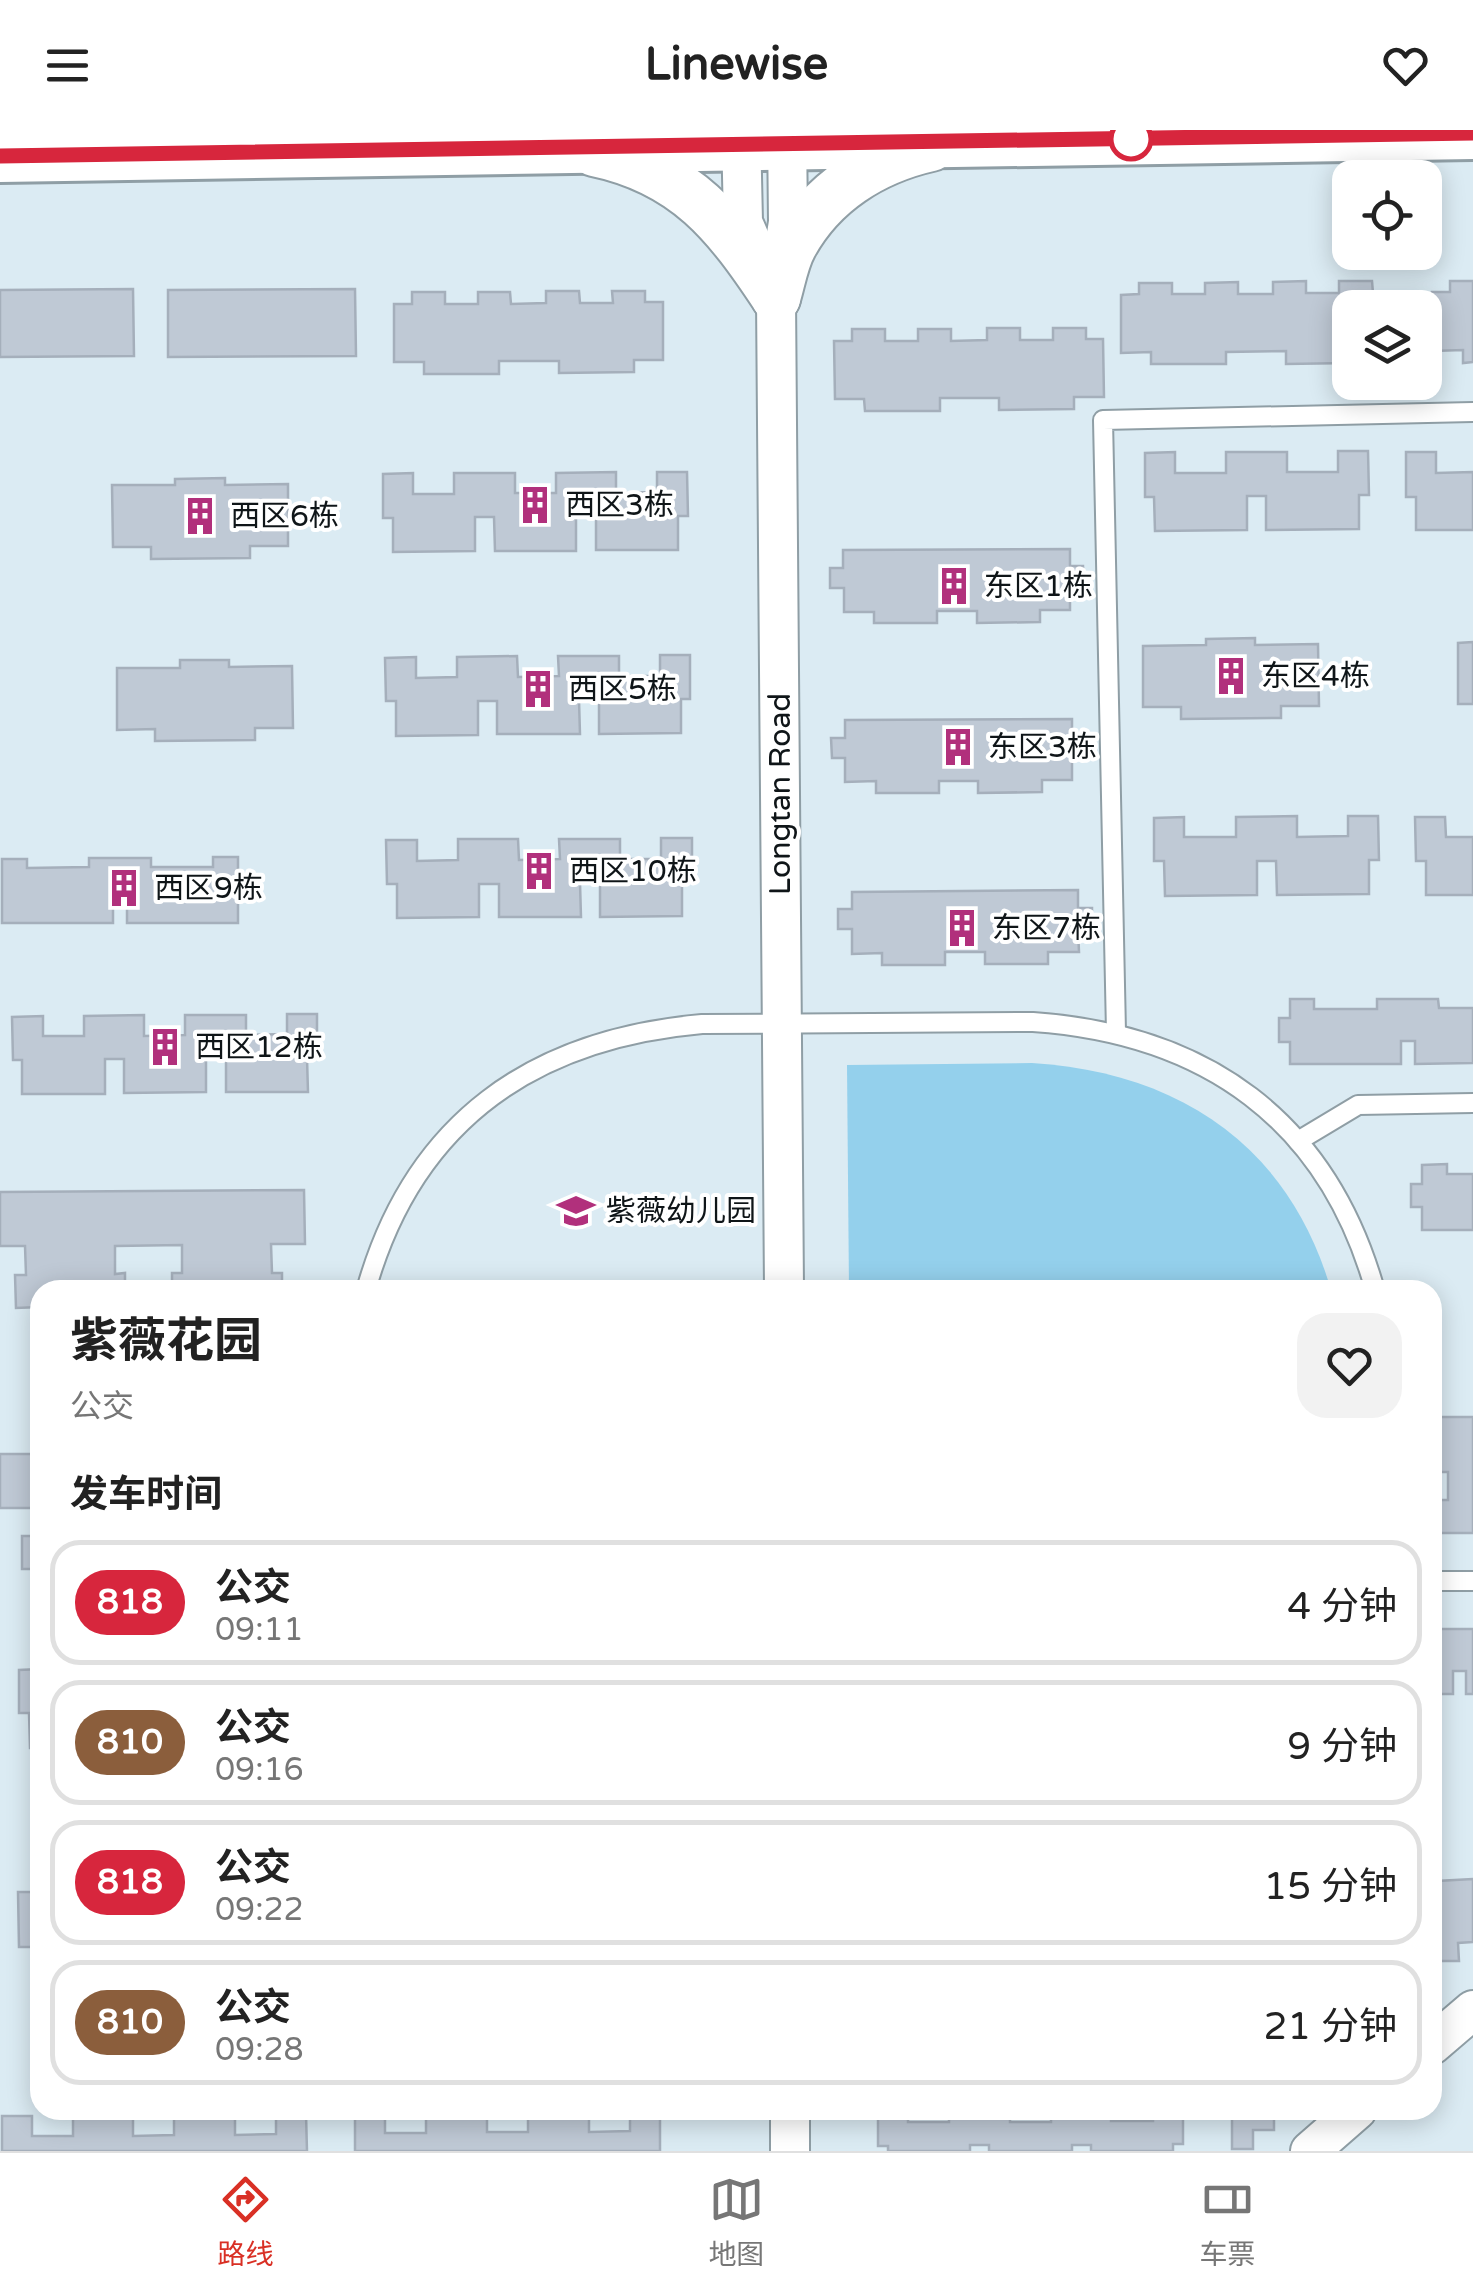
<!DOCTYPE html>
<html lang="zh">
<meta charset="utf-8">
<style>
:root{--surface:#fff;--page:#f2f2f2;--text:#222;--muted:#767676;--line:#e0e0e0;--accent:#d93025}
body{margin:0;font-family:"Varela Round","Noto Sans SC",sans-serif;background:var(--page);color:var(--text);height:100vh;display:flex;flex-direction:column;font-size:38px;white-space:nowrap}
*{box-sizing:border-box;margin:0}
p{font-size:32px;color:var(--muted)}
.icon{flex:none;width:55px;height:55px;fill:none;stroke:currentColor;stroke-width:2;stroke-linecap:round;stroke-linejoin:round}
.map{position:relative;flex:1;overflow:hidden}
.details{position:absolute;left:30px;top:1150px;width:1412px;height:840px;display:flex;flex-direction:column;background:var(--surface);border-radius:30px;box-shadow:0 5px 25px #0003}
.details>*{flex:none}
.badge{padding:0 20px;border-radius:32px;font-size:35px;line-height:65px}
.controls{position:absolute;left:1332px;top:30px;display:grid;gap:20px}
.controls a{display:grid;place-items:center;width:110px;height:110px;border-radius:20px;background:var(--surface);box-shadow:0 5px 25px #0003;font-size:50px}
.map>.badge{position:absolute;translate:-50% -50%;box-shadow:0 0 0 5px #fff}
h2{padding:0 40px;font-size:38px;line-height:90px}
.round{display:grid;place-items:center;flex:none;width:105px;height:105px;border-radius:30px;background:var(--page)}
.head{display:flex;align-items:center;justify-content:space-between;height:170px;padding:0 40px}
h1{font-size:48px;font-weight:700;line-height:75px}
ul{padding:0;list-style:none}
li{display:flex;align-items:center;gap:30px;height:125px;margin:0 20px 15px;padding:0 20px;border:5px solid var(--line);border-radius:30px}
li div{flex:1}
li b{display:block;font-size:38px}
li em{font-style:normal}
li .badge{min-width:110px;font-weight:700;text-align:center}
header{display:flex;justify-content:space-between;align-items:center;height:130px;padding:0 40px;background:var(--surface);font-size:45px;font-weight:700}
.tab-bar{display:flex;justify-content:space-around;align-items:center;height:140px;border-top:2px solid var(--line);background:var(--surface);font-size:28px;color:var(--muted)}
.tab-bar a{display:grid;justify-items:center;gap:5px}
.tab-bar .on{color:var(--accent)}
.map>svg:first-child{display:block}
</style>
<header><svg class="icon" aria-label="menu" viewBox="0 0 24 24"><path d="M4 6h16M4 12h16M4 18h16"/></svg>Linewise<svg class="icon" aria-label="heart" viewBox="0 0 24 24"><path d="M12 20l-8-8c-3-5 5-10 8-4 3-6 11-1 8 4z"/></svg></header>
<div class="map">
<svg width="1473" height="2021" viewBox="0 0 1473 2021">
<rect width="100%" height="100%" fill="#dbebf3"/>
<path fill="#94d0ec" d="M1032 933C1178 942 1289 1015 1331 1160H849L847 935Z"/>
<g fill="#bfc9d5" stroke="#a5afbb" stroke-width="2.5">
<path d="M1306 151V163H1339V151H1372L1373 163 1390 162V178H1350V233L1286 234V221L1226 222V234H1151V222L1121 223V165L1139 164V153H1172V164H1205V153L1238 152V164H1273V152Z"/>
<path d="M1450 151H1473V232L1463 233V220L1433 221 1432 162H1450Z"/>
<path d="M133 159 134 226 0 227V160Z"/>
<path d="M355 159 356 226 168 227V160Z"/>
<path d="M546 161H579L580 173H613L612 161H645V172H663V230H634V242L559 243V231H499V244H424V232H394V174H412V162H445V174H478V162H510L511 174 546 173Z"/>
<path d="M987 198H1020V210H1053V198H1086V209H1103L1104 267H1074V279L999 280V268H940V281H865L864 269H835L834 211H852V199H885V211H918V199H951V211L987 210Z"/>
<path d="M1338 321H1368L1369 365H1359V399L1266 400V366H1247V400L1155 401 1154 367H1145V323L1175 322V343H1226V322H1287V342H1338Z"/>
<path d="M1406 322H1436V343L1473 342V400H1416V367H1406Z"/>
<path d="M616 342V363L657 362V342H687L688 386H678V420H596V386H576V421H495L494 387H475V421L393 422V388H383V344L413 343V364H454V343H515V363H556V343Z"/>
<path d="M225 348V355L288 354V416H250V428L151 429V417H113L112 355H175V349Z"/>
<path d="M1070 419V436H1083L1084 456H1070V480H1040V492L977 493V481H937V493H874V482H844V458H830V438H843V420Z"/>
<path d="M1255 508V515L1318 514 1319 576H1281V588L1181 589V577H1143V516L1206 515V509Z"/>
<path d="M1473 512V574H1458V513Z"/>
<path d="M660 525H690V569H681V603L599 604V570H579L580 604H497V571H478V605L396 606V571H386L385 528 416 527V548L457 547V527L517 526 518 547 559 546 558 526H619V546H660Z"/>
<path d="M180 530H229V537L292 536 293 598H255V610L155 611V599L117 600V538H180Z"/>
<path d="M1072 589V606H1085V626H1072V650H1042V662L978 663V651H939V663H876V651L845 652V628H832L831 608H845V590Z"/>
<path d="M1297 686V707L1348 706V686H1378L1379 730H1369V764L1277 765 1276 731H1257V765L1165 766 1164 731H1154V688L1184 687V707H1236V687Z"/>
<path d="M1415 687H1445L1446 707H1473V765H1426V731H1416Z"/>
<path d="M661 708H692V752H682V786L600 787V753H580L581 787H499V754H479V787L397 788V754H387L386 710H417V731L458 730V709H518L519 730 560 729 559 709H620V729H661Z"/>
<path d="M213 727H238V746H249V770H238V793H127V770H113V793H2V729H27V738L89 737V728H151V737H213Z"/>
<path d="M1078 760V778H1092V797L1078 798 1079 822H1048V834H985V822H945V835H882V823L852 824V799H838V779H852V762Z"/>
<path d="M1290 869H1314V879H1377V869H1438L1439 878H1473V933L1415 934V911H1401V934H1290V912H1279V888H1290Z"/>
<path d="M287 884H317V927L307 928 308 962H226V929H206V962L124 963V929H105V964H22V930H13L12 887 43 886V906H84V886L144 885V906L185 905V885H246V905L287 904Z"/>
<path d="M1447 1034V1044H1473V1100H1422V1077H1411V1054H1422V1035Z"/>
<path d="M304 1060 305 1114H271L272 1143H282V1160H240V1155H214V1160H172V1143H182V1115L115 1116V1144L125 1143V1160L57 1157V1160H40V1177L16 1178 15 1145H26L25 1116H0V1062Z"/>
<path d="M1432 1287H1473V1403H1438V1370H1448V1342H1432Z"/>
<path d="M0 1324H40V1439H22V1406H32V1378H0Z"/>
<path d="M1432 1499H1473V1564H1466V1541H1453V1564H1432Z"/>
<path d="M40 1539V1618H30L29 1583H19V1540Z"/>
<path d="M1473 1749V1812L1458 1813 1459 1831H1438V1850H1432V1787H1437V1751Z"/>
<path d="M18 1762H40V1817H19Z"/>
<path d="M630 1980H660V2021H355V1983L385 1982V2003H426V1982H487V2002H528V1982L589 1981V2002L630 2001Z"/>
<path d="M878 1980H908V1992H949V1980H1010V1992H1051V1980H1111V1991H1153V1980H1183V2014H1173V2021H1091V2015H1072V2021H989V2015H970V2021H888V2016H878Z"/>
<path d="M1232 1980H1295V1981H1274V2000H1253V2019H1232Z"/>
<path d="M174 1984H235V2005L276 2004V1984H306L307 2021H2V1986H32V2006H73V1986L133 1985V2006L174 2005Z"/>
</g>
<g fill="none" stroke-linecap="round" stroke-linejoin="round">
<g stroke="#8f9ea5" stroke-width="22">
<g id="service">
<path d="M1116 902 1103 290 1473 282"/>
<path d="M1298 1011 1358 975 1473 973"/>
<path d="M366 1160C413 992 532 909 702 894L1033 892C1206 904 1327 990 1375 1160"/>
<path d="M1432 1451H1473"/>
</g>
</g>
<g stroke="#8f9ea5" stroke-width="42">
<g id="minor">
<path d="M741 0 743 92 759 129"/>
<path d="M784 1160 776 168 788 92 787 0"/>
<path d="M1432 1915 1473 1880"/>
<path d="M790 1980V2021"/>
<path d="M1310 2021 1357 1980"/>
</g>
</g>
<g stroke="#8f9ea5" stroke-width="52">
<g id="tertiary">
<path d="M594 22C686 41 727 94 776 168"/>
<path d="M776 168C781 152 784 131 793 115 822 62 873 30 931 17"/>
</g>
</g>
<g stroke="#8f9ea5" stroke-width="58">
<path id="secondary" d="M0 26 1473 3"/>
</g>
<use href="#service" stroke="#fff" stroke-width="18"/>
<use href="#minor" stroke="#fff" stroke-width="38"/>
<use href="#tertiary" stroke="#fff" stroke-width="48"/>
<use href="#secondary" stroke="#fff" stroke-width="52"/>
</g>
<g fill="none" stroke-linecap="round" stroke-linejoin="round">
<g stroke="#fff" stroke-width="22">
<path id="line" d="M0 26 1473 3"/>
</g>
<use href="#line" stroke="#d7263d" stroke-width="15"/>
</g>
<defs>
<g id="building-bare" transform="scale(3)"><path d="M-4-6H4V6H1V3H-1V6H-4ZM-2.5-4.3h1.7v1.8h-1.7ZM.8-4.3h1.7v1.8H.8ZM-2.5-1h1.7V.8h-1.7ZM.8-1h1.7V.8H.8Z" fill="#b1307c" stroke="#fff" stroke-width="2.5" paint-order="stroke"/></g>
<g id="school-bare" transform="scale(3)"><path d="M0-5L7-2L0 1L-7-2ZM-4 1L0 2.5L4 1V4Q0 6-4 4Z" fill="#b1307c" stroke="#fff" stroke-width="2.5" paint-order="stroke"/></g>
</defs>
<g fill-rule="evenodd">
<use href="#building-bare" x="535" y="375"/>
<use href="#building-bare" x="200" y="386"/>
<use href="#building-bare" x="954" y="456"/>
<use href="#building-bare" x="1231" y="546"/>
<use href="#building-bare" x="538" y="559"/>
<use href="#building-bare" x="958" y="617"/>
<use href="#building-bare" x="539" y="741"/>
<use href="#building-bare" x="124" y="758"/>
<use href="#building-bare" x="962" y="798"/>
<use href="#building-bare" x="165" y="917"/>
<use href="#school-bare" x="576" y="1081"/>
</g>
<circle fill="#fff" stroke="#d7263d" stroke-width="5" cx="1131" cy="9" r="20"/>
<g text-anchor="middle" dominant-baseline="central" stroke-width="8" stroke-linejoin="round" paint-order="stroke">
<g font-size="30" fill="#0f1518" stroke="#fff" text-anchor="start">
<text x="565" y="375">西区3栋</text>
<text x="230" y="386">西区6栋</text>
<text x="984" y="456">东区1栋</text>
<text x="1261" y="546">东区4栋</text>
<text x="568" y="559">西区5栋</text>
<text x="988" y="617">东区3栋</text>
<text x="569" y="741">西区10栋</text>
<text x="154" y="758">西区9栋</text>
<text x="992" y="798">东区7栋</text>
<text x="195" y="917">西区12栋</text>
<text x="606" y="1081">紫薇幼儿园</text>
</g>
<g font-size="30" fill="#0f1518" stroke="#fff">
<text transform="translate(780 664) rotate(-90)">Longtan Road</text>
</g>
</g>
</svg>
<div class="controls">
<a><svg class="icon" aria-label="locate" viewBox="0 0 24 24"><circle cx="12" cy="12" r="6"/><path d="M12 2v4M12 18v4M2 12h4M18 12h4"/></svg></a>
<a><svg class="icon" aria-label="layers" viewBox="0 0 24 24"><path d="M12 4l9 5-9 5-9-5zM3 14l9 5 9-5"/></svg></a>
</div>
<section class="details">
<div class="head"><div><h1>紫薇花园</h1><p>公交</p></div><a class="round"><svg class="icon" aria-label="heart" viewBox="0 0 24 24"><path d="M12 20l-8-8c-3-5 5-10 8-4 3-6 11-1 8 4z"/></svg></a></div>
<h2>发车时间</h2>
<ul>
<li><span class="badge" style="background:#d7263d;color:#fff">818</span><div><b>公交</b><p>09:11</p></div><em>4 分钟</em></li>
<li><span class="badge" style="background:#8b5e3c;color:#fff">810</span><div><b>公交</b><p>09:16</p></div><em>9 分钟</em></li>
<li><span class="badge" style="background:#d7263d;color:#fff">818</span><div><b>公交</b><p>09:22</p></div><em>15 分钟</em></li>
<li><span class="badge" style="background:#8b5e3c;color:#fff">810</span><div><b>公交</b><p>09:28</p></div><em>21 分钟</em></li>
</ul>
</section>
</div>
<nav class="tab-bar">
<a class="on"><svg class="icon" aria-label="directions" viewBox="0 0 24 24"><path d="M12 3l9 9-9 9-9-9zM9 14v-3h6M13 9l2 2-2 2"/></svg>路线</a>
<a><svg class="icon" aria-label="map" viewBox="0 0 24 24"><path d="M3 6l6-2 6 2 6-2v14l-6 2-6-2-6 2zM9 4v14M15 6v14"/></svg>地图</a>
<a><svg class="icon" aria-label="tickets" viewBox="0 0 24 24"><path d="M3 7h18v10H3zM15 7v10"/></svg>车票</a>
</nav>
